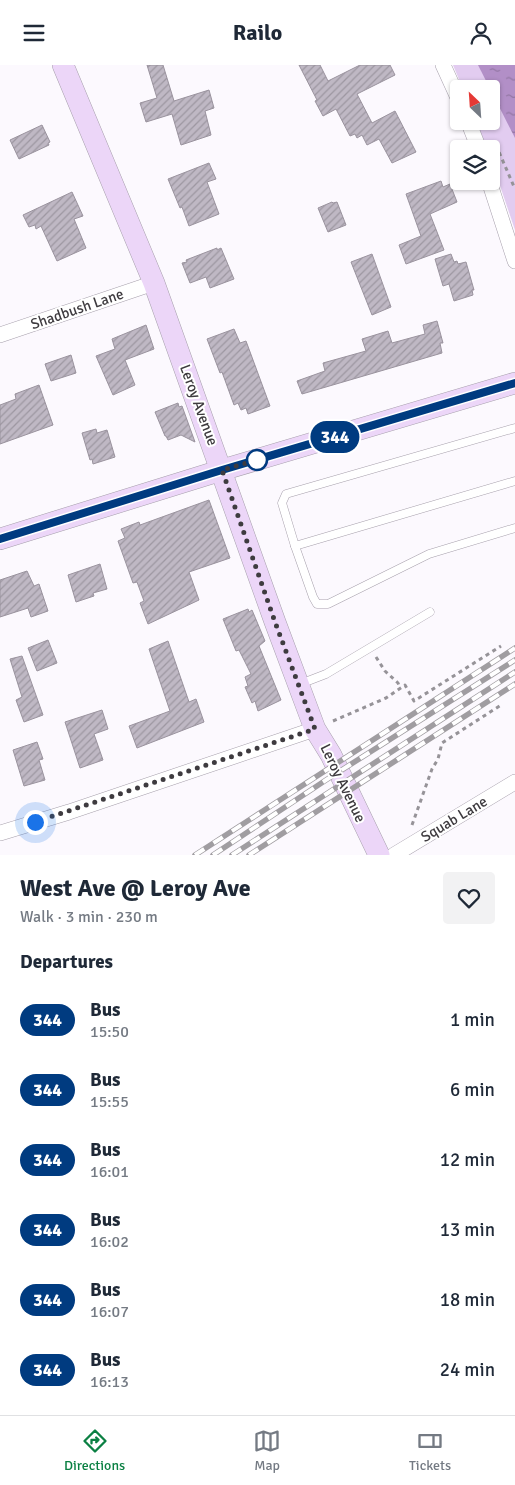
<!DOCTYPE html>
<meta charset="utf-8">
<style>
:root{--surface:#fff;--page:#f2f2f3;--text:#1f2937;--muted:#747a83;--line:#e0e1e3;--accent:#0b8043}
body{margin:0;font-family:Signika,sans-serif;background:var(--page);color:var(--text);height:100vh;display:flex;flex-direction:column;font-size:19px;white-space:nowrap}
*{box-sizing:border-box;margin:0}
p{font-size:16px;color:var(--muted)}
.icon{flex:none;width:28px;height:28px;fill:none;stroke:currentColor;stroke-width:2;stroke-linecap:round;stroke-linejoin:round}
.map{position:relative;height:790px;overflow:hidden}
.details{display:flex;flex-direction:column;background:var(--surface);flex:1}
.details>*{flex:none}
.badge{padding:0 10px;border-radius:16px;font-size:18px;line-height:32px}
.needle{width:32px;rotate:335deg}
.buttons{position:absolute;left:450px;top:15px;display:grid;gap:10px}
.buttons a{display:grid;place-items:center;width:50px;height:50px;border-radius:5px;background:var(--surface);box-shadow:0 1px 4px #0004;font-size:25px}
.you{position:absolute;width:25px;height:25px;margin:-12px;border:4px solid #fff;border-radius:50%;background:#1a73e8;box-shadow:0 0 0 8px #1a73e833}
.map>.badge{position:absolute;translate:-50% -50%;box-shadow:0 0 0 2px #fff}
h2{padding:0 20px;font-size:19px;line-height:45px}
.round{display:grid;place-items:center;flex:none;width:52px;height:52px;border-radius:5px;background:var(--page)}
.headline{display:flex;align-items:center;justify-content:space-between;height:85px;padding:0 20px}
h1{font-size:24px;font-weight:700;line-height:38px}
ul{padding:0;list-style:none}
li{display:flex;align-items:center;gap:15px;height:70px;padding:0 20px}
li div{flex:1}
li b{display:block;font-size:19px}
li em{font-style:normal}
li .badge{min-width:55px;font-weight:700;text-align:center}
header{display:flex;justify-content:space-between;align-items:center;height:65px;padding:0 20px;background:var(--surface);font-size:22px;font-weight:700}
.tab-bar{display:flex;justify-content:space-around;align-items:center;height:70px;border-top:1px solid var(--line);background:var(--surface);font-size:14px;color:var(--muted)}
.tab-bar a{display:grid;justify-items:center;gap:2px}
.tab-bar .active{color:var(--accent)}
.map>svg:first-child{display:block}
</style>
<header><svg class="icon" aria-label="menu" viewBox="0 0 24 24"><path d="M4 6h16M4 12h16M4 18h16"/></svg>Railo<svg class="icon" aria-label="person" viewBox="0 0 24 24"><circle cx="12" cy="8" r="4"/><path d="M4 21q1-7 8-7t8 7"/></svg></header>
<div class="map">
<svg width="515" height="790" viewBox="0 0 515 790">
<defs>
<pattern id="water-ripples" width="26" height="14" patternUnits="userSpaceOnUse" patternTransform="scale(1.25)"><rect width="26" height="14" fill="#b28fc7"/><path d="M2 4q2-2 4 0t4 0M15 11q2-2 4 0t4 0" fill="none" stroke="#9276a3"/></pattern>
<pattern id="building-hatch" width="6" height="6" patternUnits="userSpaceOnUse" patternTransform="scale(1.25)"><rect width="6" height="6" fill="#bfb8c4"/><path d="M-1 1l2-2M0 6l6-6M5 7l2-2" fill="none" stroke="#9d97a1"/></pattern>
</defs>
<rect width="100%" height="100%" fill="#fcf9fe"/>
<path fill="#e2ccf0" d="M453 0H515V165L491 94V84H487L476 56H491V24H463Z"/>
<path fill="url(#water-ripples)" d="M478 0H515V73Z"/>
<g fill="url(#building-hatch)" stroke="#9a939e">
<path d="M147 0H163L174 36 209 25 214 43 205 46 211 70 181 80 172 49 146 57 140 38 157 33Z"/>
<path d="M299 0H320L328 16 360 0H390L395 10 357 29 372 58 395 46 416 87 392 98 379 74 367 80 362 70 357 73 355 69 350 71 336 44 323 51 315 36 317 35Z"/>
<path d="M42 60 50 77 48 78 49 80 19 94 10 75Z"/>
<path d="M209 98 216 114 207 117 219 149 189 161 182 142 180 143 168 114Z"/>
<path d="M441 116 443 122 450 119 457 137 430 149 444 185 406 199 399 180 421 171 406 129Z"/>
<path d="M72 127 83 151 74 154 86 183 57 196 41 161 36 164 35 160 29 162 23 150Z"/>
<path d="M332 137 333 138 337 137 346 160 328 167 318 143Z"/>
<path d="M217 183V185L221 183 234 214 210 223 206 212 190 218 182 198 187 197 186 195Z"/>
<path d="M372 189 391 242 372 250 351 197Z"/>
<path d="M451 189 454 197 457 196 458 199 466 197 474 225H472L473 230 454 236 449 219 443 221 435 194Z"/>
<path d="M437 256 443 278H440L442 288 302 329 297 316 325 306 323 298 366 286 362 274 388 266 392 278 425 269 423 260Z"/>
<path d="M146 260 154 284 125 295 135 320 113 330 96 291 115 284 112 274Z"/>
<path d="M234 264 240 278 246 276 270 341 248 349 246 343 241 345 238 338 234 340 222 307 220 308 207 274Z"/>
<path d="M71 290 76 308 51 316 45 299Z"/>
<path d="M39 320 53 360 0 379V340L16 334 15 329Z"/>
<path d="M178 338 179 342 182 341 195 377 181 370 168 375 166 371H165L155 347Z"/>
<path d="M96 364 97 368 107 365 115 392 93 399 92 394 90 395 82 368Z"/>
<path d="M209 435 230 493 189 507 199 535 148 559 140 538 144 536 137 517 133 518 118 476 125 473 121 464 139 457 140 460Z"/>
<path d="M100 499 107 524 93 528 94 531 76 537 68 510Z"/>
<path d="M27 506 34 521 39 519 48 546 31 552 28 543 0 552V515Z"/>
<path d="M248 544 249 547 252 545 265 576 259 581 281 635 258 646 255 636 252 638 245 622 248 621 245 612 251 609 239 585 236 586 223 554Z"/>
<path d="M48 575 57 598 37 606 28 583Z"/>
<path d="M168 576 189 637 196 634 204 657 137 683 129 661 170 646 149 584Z"/>
<path d="M22 591 43 650 24 657 16 635 22 632 10 594Z"/>
<path d="M102 645 108 664 94 669 103 695 80 703 65 657Z"/>
<path d="M37 677 43 694 39 695 45 715 24 721 13 685Z"/>
</g>
<g fill="none" stroke-linecap="round" stroke-linejoin="round">
<g stroke="#a7a0ac" stroke-width="9">
<g id="lane">
<path d="M515 363 286 429 282 438 295 481 515 416"/>
<path d="M295 481 313 532 317 539H328L429 489 515 463"/>
<path d="M300 619 326 609 430 547"/>
</g>
</g>
<g stroke="#a7a0ac" stroke-width="16">
<g id="street">
<path d="M443 0 459 35"/>
<path d="M468 56 479 84"/>
<path d="M489 116 515 196"/>
<path d="M0 270 154 218"/>
<path d="M0 768 69 747 315 664"/>
<path d="M394 790 515 717"/>
</g>
</g>
<g stroke="#a7a0ac" stroke-width="22">
<g id="secondary">
<path d="M63 0 154 218 275 557 315 664 331 690 379 790"/>
<path d="M0 474 222 405 515 318"/>
</g>
</g>
<g stroke="#969398" stroke-width="3" stroke-dasharray="4 4" stroke-linecap="butt">
<path d="M496 80 515 124"/>
<path d="M376 592 385 606 398 618 400 623"/>
<path d="M333 656 386 633 405 620 414 636 501 581"/>
<path d="M412 760 432 704 438 694 442 678 501 640"/>
</g>
<use href="#lane" stroke="#fff" stroke-width="8"/>
<use href="#street" stroke="#fff" stroke-width="15"/>
<use href="#secondary" stroke="#ecd6f8" stroke-width="21"/>
<g stroke="#a09da1" stroke-width="5.5">
<g id="rail">
<path d="M195 790 515 583"/>
<path d="M213 790 326 715 515 595"/>
<path d="M232 790 515 607"/>
<path d="M249 790 515 619"/>
</g>
</g>
<use href="#rail" stroke="#fff" stroke-width="4" stroke-dasharray="11" stroke-linecap="butt"/>
</g>
<g fill="none" stroke-linecap="round" stroke-linejoin="round">
<g stroke="#fff" stroke-width="11">
<path id="line" d="M0 474 222 405 515 318"/>
</g>
<use href="#line" stroke="#003b80" stroke-width="8"/>
<path stroke="#3e3b3f" stroke-width="5" stroke-dasharray="0 9" d="M35 757 315 664 275 557 222 405 257 395"/>
</g>
<circle fill="#fff" stroke="#003b80" stroke-width="2.5" cx="257" cy="395" r="10"/>
<g text-anchor="middle" dominant-baseline="central" stroke-width="4" stroke-linejoin="round" paint-order="stroke">
<g font-size="15" fill="#3e3b3f" stroke="#fff">
<text transform="translate(77 244) rotate(-19)">Shadbush Lane</text>
<text transform="translate(199 340) rotate(70)">Leroy Avenue</text>
<text transform="translate(343 718) rotate(64)">Leroy Avenue</text>
<text transform="translate(454 754) rotate(-31)">Squab Lane</text>
</g>
</g>
</svg>
<div class="buttons">
<a><svg class="needle" viewBox="-14 -14 28 28"><path d="M0-13l5 13h-10z" fill="#e53935"/><path d="M0 13l5-13h-10z" fill="#747a83"/></svg></a>
<a><svg class="icon" aria-label="layers" viewBox="0 0 24 24"><path d="M12 4l9 5-9 5-9-5zM3 14l9 5 9-5"/></svg></a>
</div>
<div class="you" style="left:35px;top:757px"></div>
<b class="badge" style="left:335px;top:372px;background:#003b80;color:#fff">344</b>
</div>
<section class="details">
<div class="headline"><div><h1>West Ave @ Leroy Ave</h1><p>Walk · 3 min · 230 m</p></div><a class="round"><svg class="icon" aria-label="heart" viewBox="0 0 24 24"><path d="M12 20l-8-8c-3-5 5-10 8-4 3-6 11-1 8 4z"/></svg></a></div>
<h2>Departures</h2>
<ul>
<li><span class="badge" style="background:#003b80;color:#fff">344</span><div><b>Bus</b><p>15:50</p></div><em>1 min</em></li>
<li><span class="badge" style="background:#003b80;color:#fff">344</span><div><b>Bus</b><p>15:55</p></div><em>6 min</em></li>
<li><span class="badge" style="background:#003b80;color:#fff">344</span><div><b>Bus</b><p>16:01</p></div><em>12 min</em></li>
<li><span class="badge" style="background:#003b80;color:#fff">344</span><div><b>Bus</b><p>16:02</p></div><em>13 min</em></li>
<li><span class="badge" style="background:#003b80;color:#fff">344</span><div><b>Bus</b><p>16:07</p></div><em>18 min</em></li>
<li><span class="badge" style="background:#003b80;color:#fff">344</span><div><b>Bus</b><p>16:13</p></div><em>24 min</em></li>
</ul>
</section>
<nav class="tab-bar">
<a class="active"><svg class="icon" aria-label="directions" viewBox="0 0 24 24"><path d="M12 3l9 9-9 9-9-9zM9 14v-3h6M13 9l2 2-2 2"/></svg>Directions</a>
<a><svg class="icon" aria-label="map" viewBox="0 0 24 24"><path d="M3 6l6-2 6 2 6-2v14l-6 2-6-2-6 2zM9 4v14M15 6v14"/></svg>Map</a>
<a><svg class="icon" aria-label="tickets" viewBox="0 0 24 24"><path d="M3 7h18v10H3zM15 7v10"/></svg>Tickets</a>
</nav>
